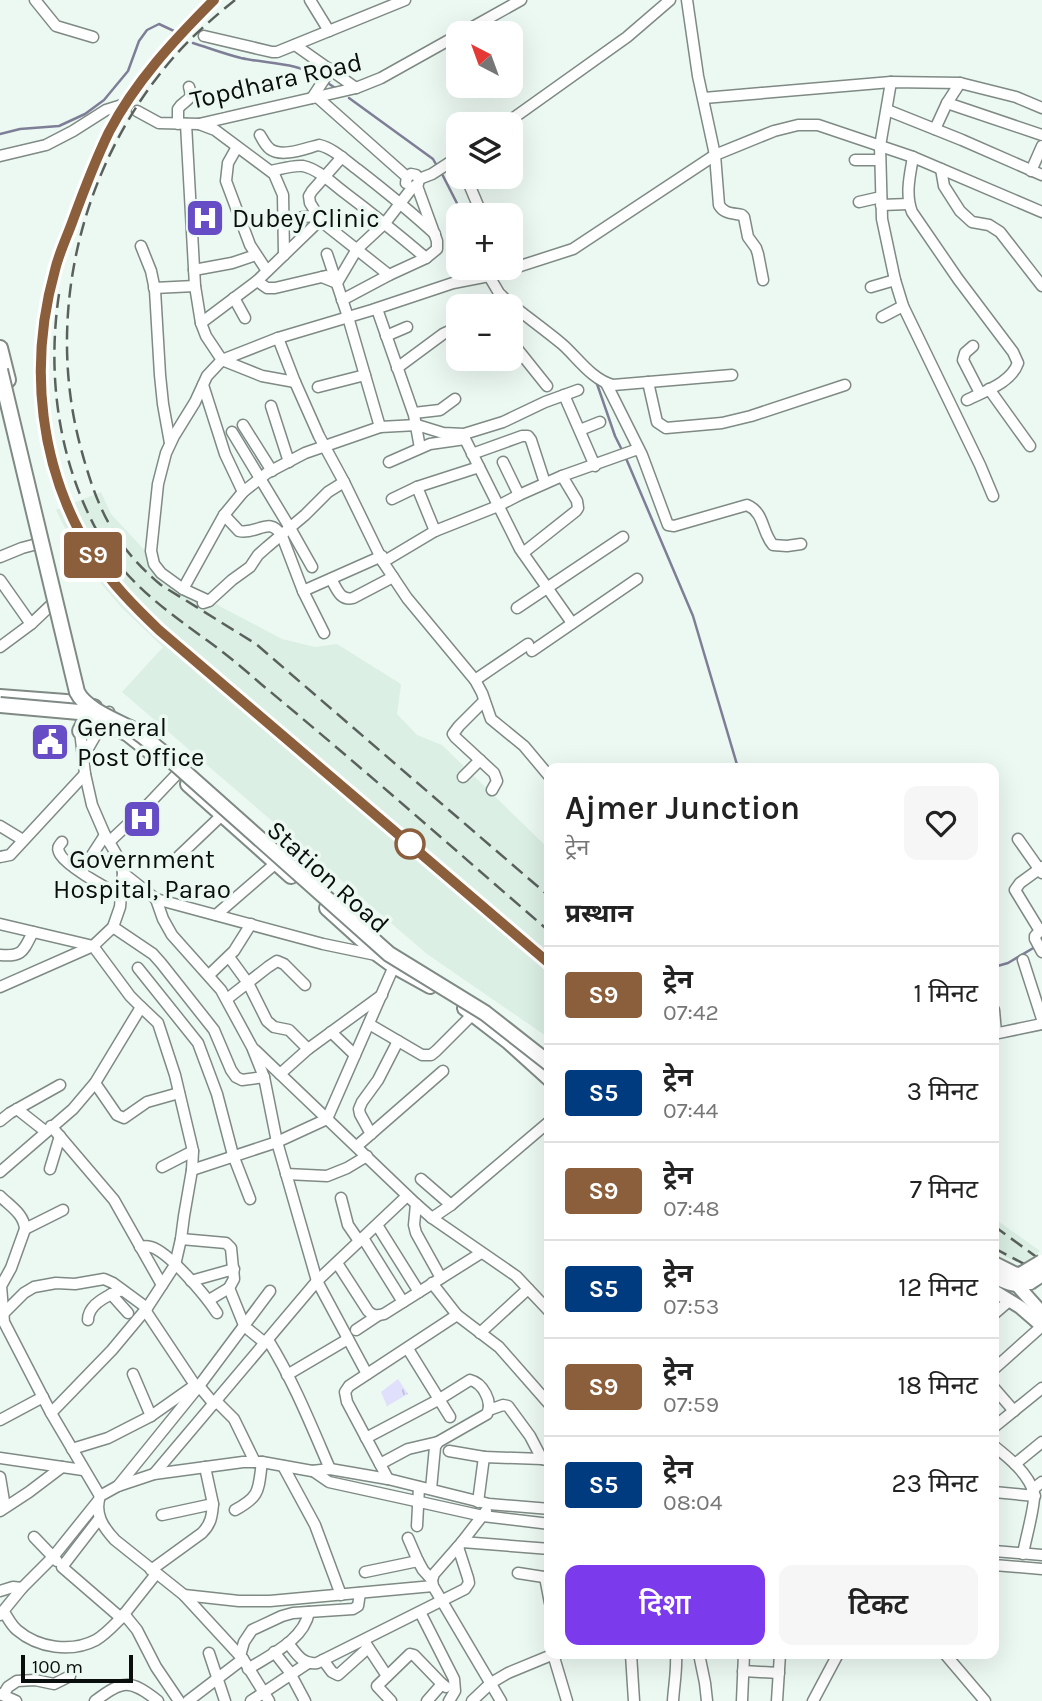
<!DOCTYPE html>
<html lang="hi">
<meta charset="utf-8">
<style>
:root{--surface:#fff;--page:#f6f6f6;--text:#222;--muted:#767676;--line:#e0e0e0;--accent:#7c3aed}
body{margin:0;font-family:Karla,"Noto Sans Devanagari",sans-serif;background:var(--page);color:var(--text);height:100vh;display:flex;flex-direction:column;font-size:26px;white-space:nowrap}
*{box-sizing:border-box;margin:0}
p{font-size:23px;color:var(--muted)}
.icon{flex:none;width:38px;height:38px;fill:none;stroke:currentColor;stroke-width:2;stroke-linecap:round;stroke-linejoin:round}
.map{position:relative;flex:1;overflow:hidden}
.panel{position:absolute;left:544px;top:763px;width:455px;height:896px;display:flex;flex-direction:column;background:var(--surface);border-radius:14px;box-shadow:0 7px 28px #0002}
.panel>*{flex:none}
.badge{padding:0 14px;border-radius:5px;font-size:24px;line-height:46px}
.needle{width:46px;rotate:319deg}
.controls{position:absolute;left:446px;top:21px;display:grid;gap:14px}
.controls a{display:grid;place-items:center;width:77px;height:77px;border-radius:14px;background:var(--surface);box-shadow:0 7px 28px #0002;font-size:35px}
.scale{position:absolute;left:21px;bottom:18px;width:112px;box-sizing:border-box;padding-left:7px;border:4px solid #0a0e0c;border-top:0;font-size:19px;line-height:24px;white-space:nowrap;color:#0a0e0c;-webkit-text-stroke:5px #ecf9f2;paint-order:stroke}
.map>.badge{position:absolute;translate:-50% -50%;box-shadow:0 0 0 4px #fff}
h2{padding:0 21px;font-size:26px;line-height:63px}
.round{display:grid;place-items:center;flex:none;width:74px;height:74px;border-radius:14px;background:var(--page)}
.head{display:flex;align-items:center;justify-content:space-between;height:119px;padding:0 21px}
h1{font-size:33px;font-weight:600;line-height:52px}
.primary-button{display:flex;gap:14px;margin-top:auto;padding:14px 21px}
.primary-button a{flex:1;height:80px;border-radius:14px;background:var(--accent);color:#fff;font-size:28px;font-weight:600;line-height:80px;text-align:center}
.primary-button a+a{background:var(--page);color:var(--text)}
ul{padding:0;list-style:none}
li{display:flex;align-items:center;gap:21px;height:98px;padding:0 21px;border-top:2px solid var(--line)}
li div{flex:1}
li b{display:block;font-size:26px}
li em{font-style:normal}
li .badge{min-width:77px;font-weight:700;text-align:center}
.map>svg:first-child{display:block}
</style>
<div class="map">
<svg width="1042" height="1701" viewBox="0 0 1042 1701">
<defs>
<pattern id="park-tufts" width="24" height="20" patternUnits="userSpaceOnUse" patternTransform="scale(1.75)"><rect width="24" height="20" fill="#e0dffc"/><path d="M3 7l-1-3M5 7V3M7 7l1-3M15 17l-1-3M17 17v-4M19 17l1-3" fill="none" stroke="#bfbed7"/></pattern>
</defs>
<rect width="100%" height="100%" fill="#ecf9f2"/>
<g fill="#dbefe4">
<path d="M101 492 111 514 162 569 223 608 282 639 315 647 337 644 401 684 397 714 417 735 442 745 549 849V1038L427 954 122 692 163 647 122 608 103 586 69 536 56 510Z"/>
<path d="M994 1218 1040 1251 1021 1264 994 1251Z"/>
</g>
<path fill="url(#park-tufts)" d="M398 1379 408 1394 387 1406 381 1392Z"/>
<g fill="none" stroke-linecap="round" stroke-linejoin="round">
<g stroke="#7f7e97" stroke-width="2.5">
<path d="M193 43C209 48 225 54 241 58 268 64 297 62 321 78"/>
<path d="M326 82 337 89"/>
<path d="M349 98 433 159 437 166"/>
<path d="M0 134 20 129 59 126 85 114 104 100 128 71 139 41 147 30 159 24 174 31"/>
<path d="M441 172 463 215"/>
<path d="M489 284 500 302"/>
<path d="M596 381 615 436 622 450"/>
<path d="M625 456 693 616 738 768"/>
<path d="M994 967 1008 963 1035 947"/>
</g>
<g stroke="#7f8a84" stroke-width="13">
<g id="minor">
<path d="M35 0 56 26 93 37"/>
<path d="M310 0 329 31"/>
<path d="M687 0 698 76 715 155 719 205C724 214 733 213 742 215L744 217 748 237 756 248 758 254 763 280"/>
<path d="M462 33 521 0"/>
<path d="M204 36 272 52H277L405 0"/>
<path d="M295 45 356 88"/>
<path d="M891 82 880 146 882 219 895 280 903 306 980 465 993 496"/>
<path d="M317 97 407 177 406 183"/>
<path d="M312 98 331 69"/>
<path d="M704 98 891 82 960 83 1016 97 1042 108"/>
<path d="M947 103 1042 135"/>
<path d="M887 110 962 140 1042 175"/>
<path d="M137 111 159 123 199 124 356 88 381 78 458 35"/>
<path d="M178 124V109C184 99 194 102 189 87"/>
<path d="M186 124 195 286 201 323 206 336 222 360 262 376 295 382"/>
<path d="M199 124 215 130 274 174 283 195 284 255"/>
<path d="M505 124 627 37 670 0"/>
<path d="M935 129 947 103 960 83"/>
<path d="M260 135C263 140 265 145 270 149 282 158 306 148 319 145 333 148 346 161 357 169 384 190 410 211 435 234"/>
<path d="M237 147 228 163 226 181 250 245 267 271"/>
<path d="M0 156 46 145 73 131 106 110 122 105"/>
<path d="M342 157 312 191 309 196 310 203 322 222 389 275"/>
<path d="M913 157C910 175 905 194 912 212L958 279 1013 352 1018 363C1011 383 985 391 967 400"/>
<path d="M855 160H879"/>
<path d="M941 169 944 186 960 211 972 222 989 225 1000 232 1042 286"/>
<path d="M271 171C281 169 293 165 303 166 318 169 333 184 345 193 373 214 400 236 426 258"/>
<path d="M1031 171 1042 146"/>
<path d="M466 177 482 215"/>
<path d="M419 179 432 174 458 157"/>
<path d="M859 202 881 197"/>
<path d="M881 205 909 204"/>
<path d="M284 220 318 215"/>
<path d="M141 246 151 271 155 290 160 375 163 404 170 443"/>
<path d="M327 254 348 317 380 427"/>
<path d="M194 270 232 263 256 255"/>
<path d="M489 276 499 293 506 300C524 315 544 329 562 344 577 357 592 380 613 385L732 375"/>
<path d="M322 277 337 283 357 249 385 223 412 188 418 184 419 179 416 175 411 174 407 177"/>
<path d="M257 281 267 288H275L326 276"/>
<path d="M871 287 895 280"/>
<path d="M154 288 195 286"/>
<path d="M234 298 245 318"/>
<path d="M342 300 389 275 426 258 437 249V241L417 186"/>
<path d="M377 309 414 415 420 448"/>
<path d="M882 317 903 306"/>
<path d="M201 323 257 281 315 225 322 222"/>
<path d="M386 336 407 327"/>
<path d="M278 338 295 382 319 436 344 482 383 562 407 598 475 680 482 693 491 719 524 746 550 777"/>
<path d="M511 341 547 386"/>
<path d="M973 346 965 353 963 360 980 393"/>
<path d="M397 368 443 334 458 327"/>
<path d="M648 382 657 422 666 428 722 423 751 416 845 385"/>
<path d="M606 383 642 455 668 525 674 526 747 505C765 513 761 531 773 545L787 546 801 544"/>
<path d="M203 385 225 454 243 492"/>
<path d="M318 387 365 375"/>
<path d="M989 389 1030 446"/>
<path d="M564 395 595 466"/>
<path d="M271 406 289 462"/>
<path d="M414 413 440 410 455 399"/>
<path d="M243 425 272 471"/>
<path d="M580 430 600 422"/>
<path d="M232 432 290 528 312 567"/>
<path d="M465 439 520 549 572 623"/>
<path d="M472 454 522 436H528L531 440 545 483"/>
<path d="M389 462 430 444 465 439"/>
<path d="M503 462 519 495"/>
<path d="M392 499 417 487"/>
<path d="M224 515 239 531C258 535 269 515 282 536L303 591 324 633"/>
<path d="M435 531 417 487 479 467"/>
<path d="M523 553 576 511 578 508 577 501 562 476"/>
<path d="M0 557 22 548 37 544"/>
<path d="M383 562 435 531 498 506 519 495 562 476 638 449"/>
<path d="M331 579C337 589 340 601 353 598L393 577"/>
<path d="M0 580 31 624"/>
<path d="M183 589 224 515 243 492 267 473 305 453 380 427 417 425 443 433 464 434 503 422 545 402 578 390"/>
<path d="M303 591 382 556"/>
<path d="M209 601 183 589 161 573 154 564 151 551 158 484 166 453 174 436 195 402 207 376 222 360 278 338 372 310 453 283 489 276 573 249 715 155 774 131 798 125H818L913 157 1042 212"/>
<path d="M203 603 209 601 232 580 250 567 258 555 267 547 305 515 328 492 344 482"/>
<path d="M517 608 623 537"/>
<path d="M0 647 31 624 51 605"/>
<path d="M532 651 637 579"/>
<path d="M475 680 528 644"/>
<path d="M484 701 459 726 453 734 455 737 494 773 497 781 492 790"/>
<path d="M83 757 109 712"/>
<path d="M463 777 480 760"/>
<path d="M0 826 23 840"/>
<path d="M1018 839 1042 873"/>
<path d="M62 842C59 846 57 847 59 852 63 865 108 889 121 896"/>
<path d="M109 842 140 813 177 774"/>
<path d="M179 856 222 815"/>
<path d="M0 857 10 855 85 774"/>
<path d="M81 872 105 835"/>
<path d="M123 873 156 899 323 944 376 955"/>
<path d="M156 899 163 919 172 935 221 990 252 1047 264 1077 277 1142 317 1281 367 1374"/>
<path d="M216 915 276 863"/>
<path d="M0 924 93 946 130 996 141 1007 95 1083 73 1109 0 1172"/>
<path d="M113 927 153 954 161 963 214 1030 231 1070 236 1077 242 1080 264 1077"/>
<path d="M1042 929 1035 936V939L1042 952"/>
<path d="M1040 931 1015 890 1020 883 1042 867"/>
<path d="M0 955C23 957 23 951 33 932"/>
<path d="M229 957 248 983 267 1021 274 1027 289 1030 308 1049"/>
<path d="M1023 960 1042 1019"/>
<path d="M138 968 198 1043 217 1094 233 1155 250 1199"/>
<path d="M209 975 234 951 251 924"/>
<path d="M0 987 93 946 113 927 120 907 123 873 122 864 105 835 92 805 85 774 80 731"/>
<path d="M227 999 268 967 277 961 284 964 305 985"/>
<path d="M994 1010 996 1033"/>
<path d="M369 1024 422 1055H431L436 1051 474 1013"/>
<path d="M331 1032 355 1055"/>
<path d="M994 1034 1042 1024"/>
<path d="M255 1050 416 1204 432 1218 516 1276 550 1312"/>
<path d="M280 1074 308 1049 382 995"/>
<path d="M95 1083 117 1115 124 1118 147 1102 179 1093"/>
<path d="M17 1109 45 1131"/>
<path d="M0 1121 10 1113 60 1085"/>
<path d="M51 1126 114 1200 162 1285"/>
<path d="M371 1134 360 1114 359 1109 362 1102 378 1080 398 1041"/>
<path d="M357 1146 443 1071"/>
<path d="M162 1167 193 1151"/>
<path d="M50 1169 60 1136"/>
<path d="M192 1170 277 1142 327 1119 394 966"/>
<path d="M286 1174 327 1176 347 1168 367 1156"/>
<path d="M421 1179 451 1205"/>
<path d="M0 1196C10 1206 24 1214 25 1229L11 1268 1 1286 4 1322 51 1413 100 1496"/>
<path d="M341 1198 348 1225 359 1241"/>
<path d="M416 1204 414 1225 416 1233 441 1278"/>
<path d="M432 1218 451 1205 550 1121"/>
<path d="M377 1225 419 1292"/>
<path d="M25 1229 63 1210"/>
<path d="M363 1238 403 1302"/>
<path d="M181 1239 226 1243 231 1248 234 1279 229 1288 209 1300"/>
<path d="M140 1247C144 1246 147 1246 151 1247 169 1252 206 1296 217 1313"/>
<path d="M337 1263 368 1311C373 1316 377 1316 384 1314L481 1253"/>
<path d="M191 1281 234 1269"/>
<path d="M432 1283 457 1315 499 1347 550 1405"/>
<path d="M229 1288 244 1325"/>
<path d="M111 1294 128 1313"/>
<path d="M3 1314 24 1293 34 1287 56 1283 75 1284 104 1279 113 1283 147 1308"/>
<path d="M994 1314 1009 1301"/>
<path d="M88 1320C88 1304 108 1295 122 1290"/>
<path d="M249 1330 265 1343"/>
<path d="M356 1330 377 1316"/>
<path d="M480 1333 528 1289"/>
<path d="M268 1340C293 1380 311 1425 330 1469"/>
<path d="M408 1349 450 1417"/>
<path d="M994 1369 1042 1326"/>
<path d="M133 1374 151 1416"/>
<path d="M287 1375 348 1339"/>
<path d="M195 1385 199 1386 214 1404"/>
<path d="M994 1388 1014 1411"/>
<path d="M216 1401 234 1419 255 1462"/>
<path d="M489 1410 503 1405 508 1406 530 1436 542 1459"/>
<path d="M51 1413 112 1350 147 1308 175 1265 181 1239 184 1216 192 1170 193 1151 175 1075 158 1023 141 1007"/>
<path d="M0 1420 43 1397"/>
<path d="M994 1427 1042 1388"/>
<path d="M366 1438 438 1400 470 1380C483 1383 493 1402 487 1414L438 1442 435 1447 431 1489"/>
<path d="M994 1446C1009 1458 1028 1473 1034 1493 1036 1503 1025 1541 1023 1554"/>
<path d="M72 1449 108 1438 151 1416 195 1385 145 1310"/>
<path d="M449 1451 484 1457"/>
<path d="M0 1458 83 1470"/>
<path d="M380 1464 408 1449 438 1442"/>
<path d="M1015 1464 1042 1442"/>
<path d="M283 1466 315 1525 341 1595"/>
<path d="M205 1467 213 1504"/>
<path d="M313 1471 329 1482 402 1498 483 1516 550 1524"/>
<path d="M154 1474 317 1281 407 1196"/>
<path d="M0 1477 5 1507"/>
<path d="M388 1479 347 1402 345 1392 349 1386 457 1315"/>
<path d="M118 1486 199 1386 270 1291"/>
<path d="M1032 1490 1042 1482"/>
<path d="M994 1492 1035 1496"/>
<path d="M478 1502 484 1457 542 1459 550 1461"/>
<path d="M235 1510C261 1496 258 1490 262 1462"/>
<path d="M0 1511 29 1492 62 1467"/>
<path d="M99 1519 62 1567 121 1618 156 1574"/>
<path d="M417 1526 419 1487"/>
<path d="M34 1537 57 1561"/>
<path d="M408 1538 418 1561 423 1570 432 1580 433 1586 501 1701"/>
<path d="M462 1542 550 1549"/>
<path d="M994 1551 1042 1555"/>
<path d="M994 1565 1042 1569"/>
<path d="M151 1570 202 1533C211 1524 212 1516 213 1504L162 1515"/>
<path d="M365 1572 418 1561"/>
<path d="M518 1573 550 1578"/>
<path d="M545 1577 550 1603"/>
<path d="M432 1580 434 1574 462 1542 486 1511"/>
<path d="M0 1591 13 1587 22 1588"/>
<path d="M184 1595 239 1601H270L433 1586"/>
<path d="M4 1612C8 1618 11 1625 17 1630 38 1648 71 1653 96 1640 106 1634 113 1626 121 1618"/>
<path d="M420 1612 454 1679 455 1691 449 1701"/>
<path d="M124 1614 137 1630 156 1667 179 1701"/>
<path d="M0 1615 22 1588 53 1557 98 1501"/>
<path d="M288 1643C296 1653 302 1665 317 1663L465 1589 469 1583 468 1578 458 1547"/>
<path d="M366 1644 387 1676"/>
<path d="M274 1652 289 1671 305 1701"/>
<path d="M209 1653 225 1701"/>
<path d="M553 1654 567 1701"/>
<path d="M631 1654 634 1701"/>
<path d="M699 1654 705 1683 707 1701"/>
<path d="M945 1654 985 1701"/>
<path d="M240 1656 244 1642 252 1630 282 1616 293 1613 353 1609 358 1606 360 1593"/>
<path d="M323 1660 332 1672 338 1675 368 1648"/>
<path d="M248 1669C270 1655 304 1640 309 1612"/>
<path d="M743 1671 779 1673"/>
<path d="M0 1694 16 1701"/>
<path d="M3 1695 8 1687 17 1681 35 1680 54 1684 70 1676"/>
<path d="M95 1701C123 1680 130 1679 158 1701"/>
<path d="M188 1701 243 1659"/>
<path d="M251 1701 308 1663"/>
<path d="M269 1701 243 1659 184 1595 115 1540C103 1527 94 1514 100 1496L118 1486 154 1474 243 1462H262L312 1471 330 1469 388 1479 489 1504 550 1509"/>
<path d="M391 1701 377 1686 410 1654 414 1655 442 1684"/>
<path d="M427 1701 442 1684 446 1687"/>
<path d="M472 1701 491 1683 508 1673 554 1654"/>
<path d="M673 1701C674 1685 677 1670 676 1654"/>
<path d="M742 1701 744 1654"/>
<path d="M777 1701 780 1654"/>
<path d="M813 1701 838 1654"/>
</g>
</g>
<g stroke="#7f8a84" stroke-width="16">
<g id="major">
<path d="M1016 1275 1017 1285 1042 1313"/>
<path d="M994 1291 1020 1307 1042 1326"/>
</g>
</g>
<g stroke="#7f8a84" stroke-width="18">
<g id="highway">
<path d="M0 348 8 380"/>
<path d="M0 697 66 702 94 707"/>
<path d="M114 727 128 734 157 757"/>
<path d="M80 731 84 723 82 704"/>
<path d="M188 784 291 876"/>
<path d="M327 908 379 955 394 966 430 986"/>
<path d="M465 1008 509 1042 550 1079"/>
<path d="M994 1264 1016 1275 1022 1274"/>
<path d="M994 1276C1009 1283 1014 1286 1030 1282"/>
</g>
</g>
<use href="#minor" stroke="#fff" stroke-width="10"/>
<use href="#major" stroke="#fff" stroke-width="12"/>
<use href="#highway" stroke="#fff" stroke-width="14"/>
<g stroke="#5a615d" stroke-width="2.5" stroke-dasharray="14 7" stroke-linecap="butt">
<path d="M214 0C174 40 135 82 109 132 95 161 84 190 73 220 67 237 59 253 55 270 28 364 38 478 96 559 114 585 136 608 159 630L550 964"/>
<path d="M235 0C214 17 191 37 173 58 82 163 45 311 80 445 96 505 112 544 161 585L256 644 550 897"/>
<path d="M59 294C46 381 60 473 107 548 132 587 171 614 208 641 226 654 244 669 261 684 359 765 454 849 550 932"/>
<path d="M994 1226 1042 1261"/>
<path d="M994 1248 1026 1265 1042 1277"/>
</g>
<g stroke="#7f8a84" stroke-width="18" stroke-linecap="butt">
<g id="highway-bridge">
<path d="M0 370 77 692C86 710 117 721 134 730 144 736 152 744 161 751L389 954 485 1013 550 1064"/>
<path d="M0 705 79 712 99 716"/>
<path d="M1022 1274 1042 1262"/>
<path d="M1030 1282 1042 1274"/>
</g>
</g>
<use href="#highway-bridge" stroke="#fff" stroke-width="14"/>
</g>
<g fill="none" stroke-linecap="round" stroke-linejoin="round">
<g stroke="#fff" stroke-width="16">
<path id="line" d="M214 0C174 40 135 82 109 132 95 161 84 190 73 220 67 237 59 253 55 270 28 366 39 470 93 555 111 583 135 607 159 630L550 964"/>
</g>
<use href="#line" stroke="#8b5e3c" stroke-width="10"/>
</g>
<defs>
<g id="hospital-square" transform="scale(2.0125)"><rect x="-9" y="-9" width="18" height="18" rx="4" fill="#664dc6" stroke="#ecf9f2"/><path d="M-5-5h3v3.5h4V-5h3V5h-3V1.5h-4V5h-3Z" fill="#fff"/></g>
<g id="civic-square" transform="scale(2.0125)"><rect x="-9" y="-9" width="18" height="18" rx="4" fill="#664dc6" stroke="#ecf9f2"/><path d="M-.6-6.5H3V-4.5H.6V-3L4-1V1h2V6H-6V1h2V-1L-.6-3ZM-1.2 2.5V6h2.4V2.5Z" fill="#fff"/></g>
</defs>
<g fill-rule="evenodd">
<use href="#hospital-square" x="205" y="218"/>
<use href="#civic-square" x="50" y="742"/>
<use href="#hospital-square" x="142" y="819"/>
</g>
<circle fill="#fff" stroke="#8b5e3c" stroke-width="3.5" cx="410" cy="844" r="14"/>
<g text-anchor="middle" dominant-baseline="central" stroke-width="7" stroke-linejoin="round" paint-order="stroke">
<g font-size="26" fill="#0a0e0c" stroke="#ecf9f2">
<text transform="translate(276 81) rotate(-13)">Topdhara Road</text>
<text transform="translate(328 877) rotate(42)">Station Road</text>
</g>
<g font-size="26" fill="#0a0e0c" stroke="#ecf9f2" text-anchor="start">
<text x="232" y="218">Dubey Clinic</text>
<text x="77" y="727">General<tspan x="77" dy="30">Post Office</tspan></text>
<text x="142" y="859" text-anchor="middle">Government<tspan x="142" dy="30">Hospital, Parao</tspan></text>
</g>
</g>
</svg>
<div class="controls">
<a><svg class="needle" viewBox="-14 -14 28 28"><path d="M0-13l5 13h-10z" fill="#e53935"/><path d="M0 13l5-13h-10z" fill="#767676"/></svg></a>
<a><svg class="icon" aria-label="layers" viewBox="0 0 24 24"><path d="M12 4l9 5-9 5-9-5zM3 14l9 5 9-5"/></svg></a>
<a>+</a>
<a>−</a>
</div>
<div class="scale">100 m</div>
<b class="badge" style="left:93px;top:555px;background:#8b5e3c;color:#fff">S9</b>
<section class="panel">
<div class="head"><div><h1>Ajmer Junction</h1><p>ट्रेन</p></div><a class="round"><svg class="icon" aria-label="heart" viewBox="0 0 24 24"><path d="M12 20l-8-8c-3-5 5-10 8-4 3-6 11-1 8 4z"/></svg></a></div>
<h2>प्रस्थान</h2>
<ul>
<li><span class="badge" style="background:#8b5e3c;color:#fff">S9</span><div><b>ट्रेन</b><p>07:42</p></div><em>1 मिनट</em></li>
<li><span class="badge" style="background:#003b80;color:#fff">S5</span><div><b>ट्रेन</b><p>07:44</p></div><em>3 मिनट</em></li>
<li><span class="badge" style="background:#8b5e3c;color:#fff">S9</span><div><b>ट्रेन</b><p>07:48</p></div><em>7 मिनट</em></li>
<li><span class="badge" style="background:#003b80;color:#fff">S5</span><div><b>ट्रेन</b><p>07:53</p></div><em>12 मिनट</em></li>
<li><span class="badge" style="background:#8b5e3c;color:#fff">S9</span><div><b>ट्रेन</b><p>07:59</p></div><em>18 मिनट</em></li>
<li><span class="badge" style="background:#003b80;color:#fff">S5</span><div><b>ट्रेन</b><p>08:04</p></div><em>23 मिनट</em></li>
</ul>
<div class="primary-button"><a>दिशा</a><a>टिकट</a></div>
</section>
</div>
